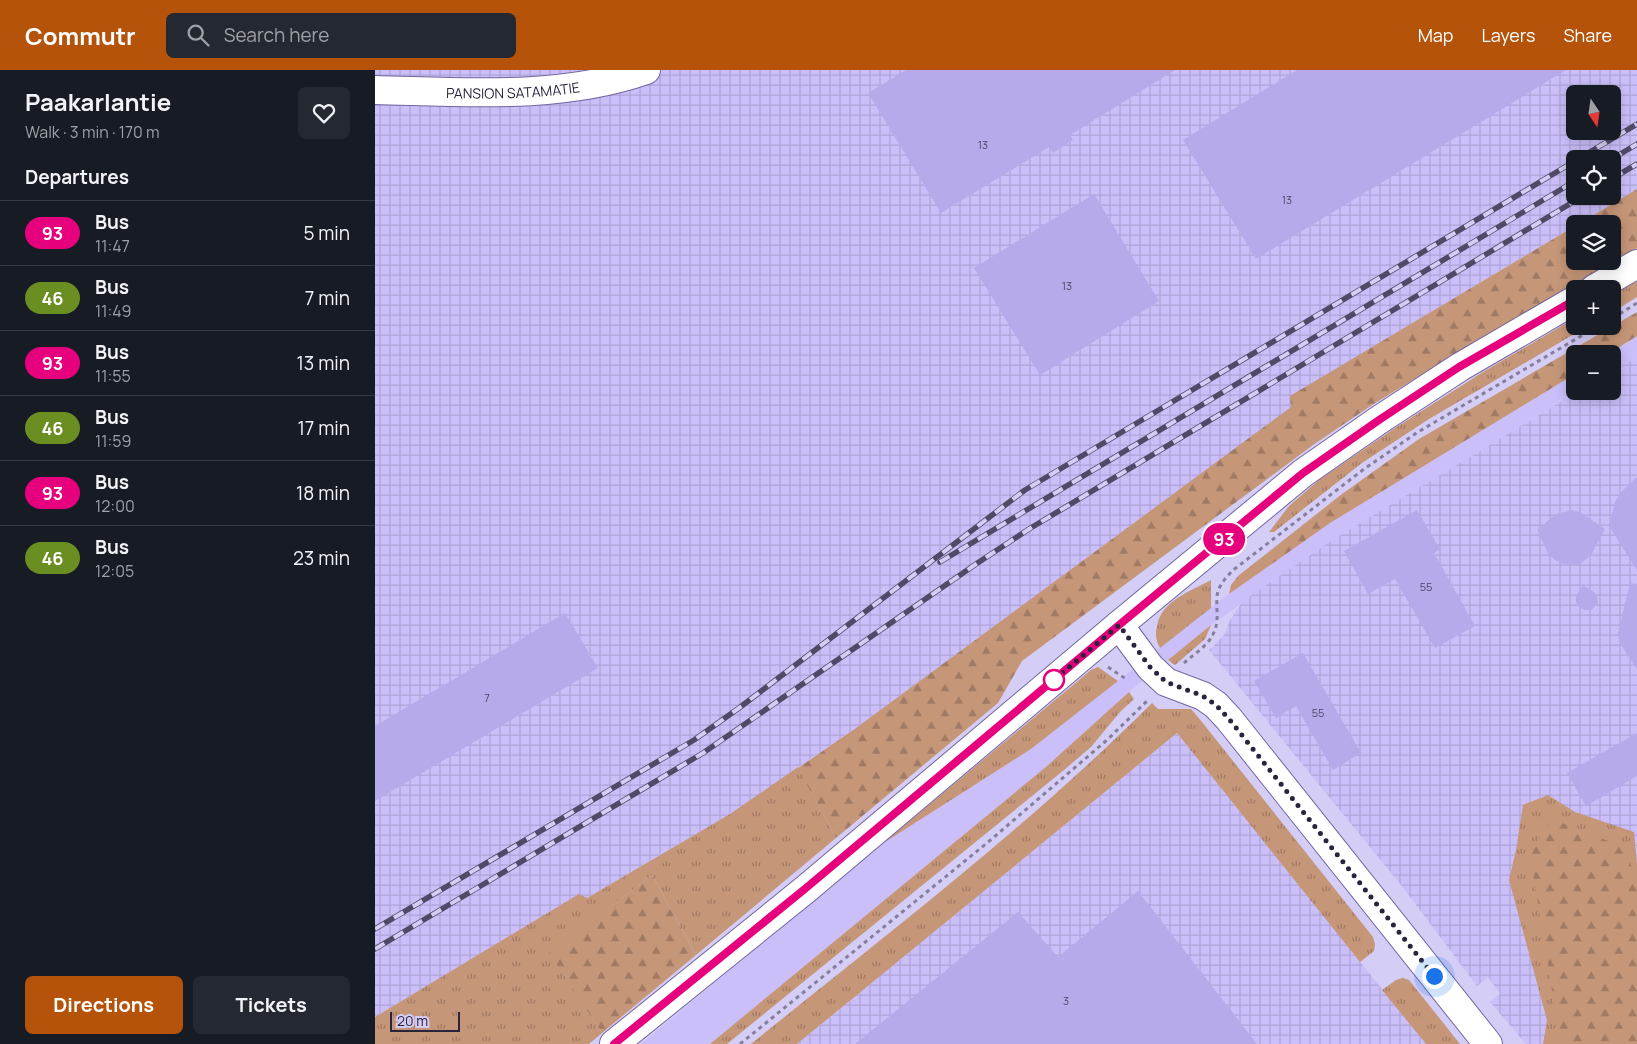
<!DOCTYPE html>
<meta charset="utf-8">
<style>
:root{--surface:#171b24;--page:#242831;--text:#f1f3f6;--muted:#9ea1a6;--line:#363941;--accent:#b45309}
body{margin:0;font-family:Manrope,sans-serif;background:var(--page);color:var(--text);height:100vh;display:flex;flex-direction:column;font-size:19px;white-space:nowrap}
*{box-sizing:border-box;margin:0}
p{font-size:16px;color:var(--muted)}
.icon{flex:none;width:28px;height:28px;fill:none;stroke:currentColor;stroke-width:2;stroke-linecap:round;stroke-linejoin:round}
.map{position:relative;flex:1;overflow:hidden}
.details{display:flex;flex-direction:column;background:var(--surface);width:375px}
.details>*{flex:none}
.badge{padding:0 10px;border-radius:16px;font-size:18px;line-height:32px}
.needle{width:32px;rotate:167deg}
.controls{position:absolute;left:1191px;top:15px;display:grid;gap:10px}
.controls a{display:grid;place-items:center;width:55px;height:55px;border-radius:8px;background:var(--surface);box-shadow:0 2px 12px #0003;font-size:25px}
.scale{position:absolute;left:15px;bottom:12px;width:70px;box-sizing:border-box;padding-left:5px;border:2px solid #29233c;border-top:0;font-size:14px;line-height:18px;white-space:nowrap;color:#29233c;-webkit-text-stroke:4px #d4cdf5;paint-order:stroke}
.you{position:absolute;width:25px;height:25px;margin:-12px;border:4px solid #fff;border-radius:50%;background:#1a73e8;box-shadow:0 0 0 8px #1a73e833}
.map>.badge{position:absolute;translate:-50% -50%;box-shadow:0 0 0 2px #fff}
h2{padding:0 25px;font-size:19px;line-height:45px}
.round{display:grid;place-items:center;flex:none;width:52px;height:52px;border-radius:8px;background:var(--page)}
.overview{display:flex;align-items:center;justify-content:space-between;height:85px;padding:0 25px}
h1{font-size:24px;font-weight:700;line-height:38px}
.button{display:flex;gap:10px;margin-top:auto;padding:10px 25px}
.button a{flex:1;height:58px;border-radius:8px;background:var(--accent);color:#fff;font-size:20px;font-weight:700;line-height:58px;text-align:center}
.button a+a{background:var(--page);color:var(--text)}
ul{padding:0;list-style:none}
li{display:flex;align-items:center;gap:15px;height:65px;padding:0 25px;border-top:1px solid var(--line)}
li div{flex:1}
li b{display:block;font-size:19px}
li em{font-style:normal}
li .badge{min-width:55px;font-weight:700;text-align:center}
header{display:flex;align-items:center;gap:30px;box-sizing:border-box;height:70px;padding:0 25px;background:var(--accent);color:#fff}
header strong{font-size:24px}
nav{display:flex;gap:28px;margin-inline-start:auto;font-size:18px}
.search{width:350px;height:45px;background:var(--page);display:flex;align-items:center;gap:12px;box-sizing:border-box;padding:0 18px;border-radius:8px;color:var(--muted);font-size:19px}
main{display:flex;flex:1;min-height:0}
.map>svg:first-child{display:block}
</style>
<header>
<strong>Commutr</strong>
<div class="search"><svg class="icon" aria-label="search" viewBox="0 0 24 24"><circle cx="10" cy="10" r="6"/><path d="M15 15l6 6"/></svg>Search here</div>
<nav><a>Map</a><a>Layers</a><a>Share</a></nav>
</header>
<main>
<section class="details">
<div class="overview"><div><h1>Paakarlantie</h1><p>Walk · 3 min · 170 m</p></div><a class="round"><svg class="icon" aria-label="heart" viewBox="0 0 24 24"><path d="M12 20l-8-8c-3-5 5-10 8-4 3-6 11-1 8 4z"/></svg></a></div>
<h2>Departures</h2>
<ul>
<li><span class="badge" style="background:#e6007e;color:#fff">93</span><div><b>Bus</b><p>11:47</p></div><em>5 min</em></li>
<li><span class="badge" style="background:#6b8e23;color:#fff">46</span><div><b>Bus</b><p>11:49</p></div><em>7 min</em></li>
<li><span class="badge" style="background:#e6007e;color:#fff">93</span><div><b>Bus</b><p>11:55</p></div><em>13 min</em></li>
<li><span class="badge" style="background:#6b8e23;color:#fff">46</span><div><b>Bus</b><p>11:59</p></div><em>17 min</em></li>
<li><span class="badge" style="background:#e6007e;color:#fff">93</span><div><b>Bus</b><p>12:00</p></div><em>18 min</em></li>
<li><span class="badge" style="background:#6b8e23;color:#fff">46</span><div><b>Bus</b><p>12:05</p></div><em>23 min</em></li>
</ul>
<div class="button"><a>Directions</a><a>Tickets</a></div>
</section>
<div class="map">
<svg width="1262" height="974" viewBox="0 0 1262 974">
<defs>
<pattern id="industrial-grid" width="8" height="8" patternUnits="userSpaceOnUse" patternTransform="scale(1.25)"><rect width="8" height="8" fill="#cbbffa"/><path d="M0 4h8M4 0v8" fill="none" stroke="#aea4d7"/></pattern>
<pattern id="grass-tufts" width="24" height="20" patternUnits="userSpaceOnUse" patternTransform="scale(1.25)"><rect width="24" height="20" fill="#c69678"/><path d="M3 7l-1-3M5 7V3M7 7l1-3M15 17l-1-3M17 17v-4M19 17l1-3" fill="none" stroke="#a17a64"/></pattern>
<pattern id="forest-firs" width="22" height="20" patternUnits="userSpaceOnUse" patternTransform="scale(1.25)"><rect width="22" height="20" fill="#c69678"/><path d="M5 1l3.5 6h-7zM16 11l3.5 6h-7z" fill="#a17a64"/></pattern>
</defs>
<rect width="100%" height="100%" fill="#d4cdf5"/>
<g fill="#cbbffa">
<path d="M1262 266V287L1238 301V284H1233Z"/>
<path d="M1200 304V321H1204L959 469 836 555 754 622 672 696 335 974H266L507 774 656 679 865 515 955 453Z"/>
</g>
<g fill="url(#industrial-grid)" fill-rule="evenodd">
<path d="M0 0H1262V119L1204 154H1200V156L916 326 917 337 481 658 355 744 212 828 203 825 0 947ZM1200 24H1238V61H1200ZM1200 89H1238V126H1200Z"/>
<path d="M1262 287V974H1151L1115 932 1125 924 1113 907 1102 916 1026 815 834 580 849 565 855 550 868 531 959 469 1204 321H1238V301Z"/>
<path d="M802 663 1051 974H422Z"/>
</g>
<g fill="url(#grass-tufts)">
<path d="M1262 211V227L1238 242V225Z"/>
<path d="M1200 248V256H1213L1054 349 987 393 899 462H894L914 436 944 410 1017 360 1108 302Z"/>
<path d="M836 510V538L785 578C781 571 780 564 782 556 786 531 816 521 836 510Z"/>
<path d="M836 555 830 569 800 595 793 590Z"/>
<path d="M723 597 743 611 656 679 507 774 716 600Z"/>
<path d="M754 622 759 629 745 642 716 677 689 700 352 974H335L672 696Z"/>
<path d="M777 633 783 639H816L827 652 998 867 1000 874 999 881 985 892 802 663 422 974H376C512 864 653 757 777 633Z"/>
<path d="M423 697 461 768 321 885 277 805 175 883 227 963 214 974H0V947L204 824 212 828 355 744Z"/>
<path d="M1173 725 1200 742 1259 762 1262 794V974H1168L1172 950 1134 810 1141 780 1148 735Z"/>
<path d="M1028 908 1034 910 1085 974H1051L1007 920 1021 910Z"/>
</g>
<g fill="url(#forest-firs)">
<path d="M1262 119V178L1077 286 997 335 938 375 647 591 623 633 461 768 423 698 481 658 916 337 915 326 1200 156V191H1238V154H1204Z"/>
<path d="M1262 242V266L1233 284H1200V304L955 453 854 524 856 515 863 506 967 424 1044 369Z"/>
<path d="M1177 749 1246 776 1262 806V974H1183L1184 964 1155 783Z"/>
<path d="M277 805 321 885 227 963 174 883Z"/>
</g>
<g fill="#b7aaeb">
<path d="M531 0H800L695 65 698 70 678 83 674 77 566 143 493 23Z"/>
<path d="M922 0H1191L881 189 808 70Z"/>
<path d="M719 124 784 231 665 305 599 198Z"/>
<path d="M1262 407V500L1234 456 1240 432 1246 422Z"/>
<path d="M1042 440 1065 479 1059 483 1100 556 1060 578 1020 509 993 524 969 481Z"/>
<path d="M1197 440 1205 442 1230 459 1216 485 1204 495 1189 494 1180 490 1173 483 1162 460 1181 444Z"/>
<path d="M1255 513 1262 514V599L1244 572 1243 563Z"/>
<path d="M1208 515 1219 522 1222 526 1223 534 1216 540H1210L1204 537 1201 532V526Z"/>
<path d="M190 543 223 598 0 731V656Z"/>
<path d="M928 583 986 683 958 700 921 636 901 648 879 611Z"/>
<path d="M1262 663V706L1211 736 1192 703Z"/>
<path d="M763 821 882 974H480L643 842 683 887Z"/>
</g>
<g fill="none" stroke-linecap="round" stroke-linejoin="round">
<g stroke="#7365a0" stroke-width="30">
<g id="minor">
<path id="s1" d="M0 20C90 22 185 30 271 0"/>
<path d="M1219 219 1262 194"/>
<path d="M744 555 775 597 791 612 828 626 841 635 854 649 1113 974"/>
<path d="M239 974 431 819 744 555 928 403 1004 350 1085 297 1200 230"/>
</g>
</g>
<g stroke="#857e9f" stroke-width="3" stroke-dasharray="4 4" stroke-linecap="butt">
<path d="M1238 248 1262 233"/>
<path d="M809 593C818 585 832 576 837 566 845 553 841 542 842 528 842 517 850 509 857 501L989 399 1043 362 1223 256"/>
<path d="M733 597 751 609"/>
<path d="M365 974 612 773 732 670 773 630"/>
</g>
<use href="#minor" stroke="#fff" stroke-width="28"/>
<g stroke="#504a66" stroke-width="5.5">
<g id="rail">
<path d="M1203 89 1262 54"/>
<path d="M1237 89 1262 74"/>
<path d="M1238 108 1262 94"/>
<path d="M565 492 1200 111"/>
<path d="M0 859 319 670 364 638 650 420 1200 91"/>
<path d="M0 879 328 683 601 494 654 459 1208 126"/>
</g>
</g>
<use href="#rail" stroke="#d4cdf5" stroke-width="4" stroke-dasharray="11" stroke-linecap="butt"/>
</g>
<g fill="none" stroke-linecap="round" stroke-linejoin="round">
<g stroke="#fff" stroke-width="11">
<path id="line" d="M239 974 431 818 744 555 928 403 1004 350 1084 297 1200 230"/>
</g>
<use href="#line" stroke="#e6007e" stroke-width="8"/>
<path stroke="#29233c" stroke-width="5" stroke-dasharray="0 9" d="M679 610 673 615 744 555 775 597 791 612 828 626 841 635 854 649 1059 906"/>
</g>
<circle fill="#fff" stroke="#e6007e" stroke-width="2.5" cx="679" cy="610" r="10"/>
<g text-anchor="middle" dominant-baseline="central" stroke-width="4.5" stroke-linejoin="round" paint-order="stroke">
<g font-size="11" fill="#4c4568">
<text x="608" y="74">13</text>
<text x="912" y="129">13</text>
<text x="692" y="215">13</text>
<text x="1051" y="516">55</text>
<text x="112" y="627">7</text>
<text x="943" y="642">55</text>
<text x="691" y="930">3</text>
</g>
<g font-size="14" fill="#29233c" stroke="#d4cdf5">
<text stroke="none"><textPath href="#s1" startOffset="138">PANSION SATAMATIE</textPath></text>
</g>
</g>
</svg>
<div class="controls">
<a><svg class="needle" viewBox="-14 -14 28 28"><path d="M0-13l5 13h-10z" fill="#e53935"/><path d="M0 13l5-13h-10z" fill="#9ea1a6"/></svg></a>
<a><svg class="icon" aria-label="locate" viewBox="0 0 24 24"><circle cx="12" cy="12" r="6"/><path d="M12 2v4M12 18v4M2 12h4M18 12h4"/></svg></a>
<a><svg class="icon" aria-label="layers" viewBox="0 0 24 24"><path d="M12 4l9 5-9 5-9-5zM3 14l9 5 9-5"/></svg></a>
<a>+</a>
<a>−</a>
</div>
<div class="scale">20 m</div>
<div class="you" style="left:1059px;top:906px"></div>
<b class="badge" style="left:849px;top:469px;background:#e6007e;color:#fff">93</b>
</div>
</main>
